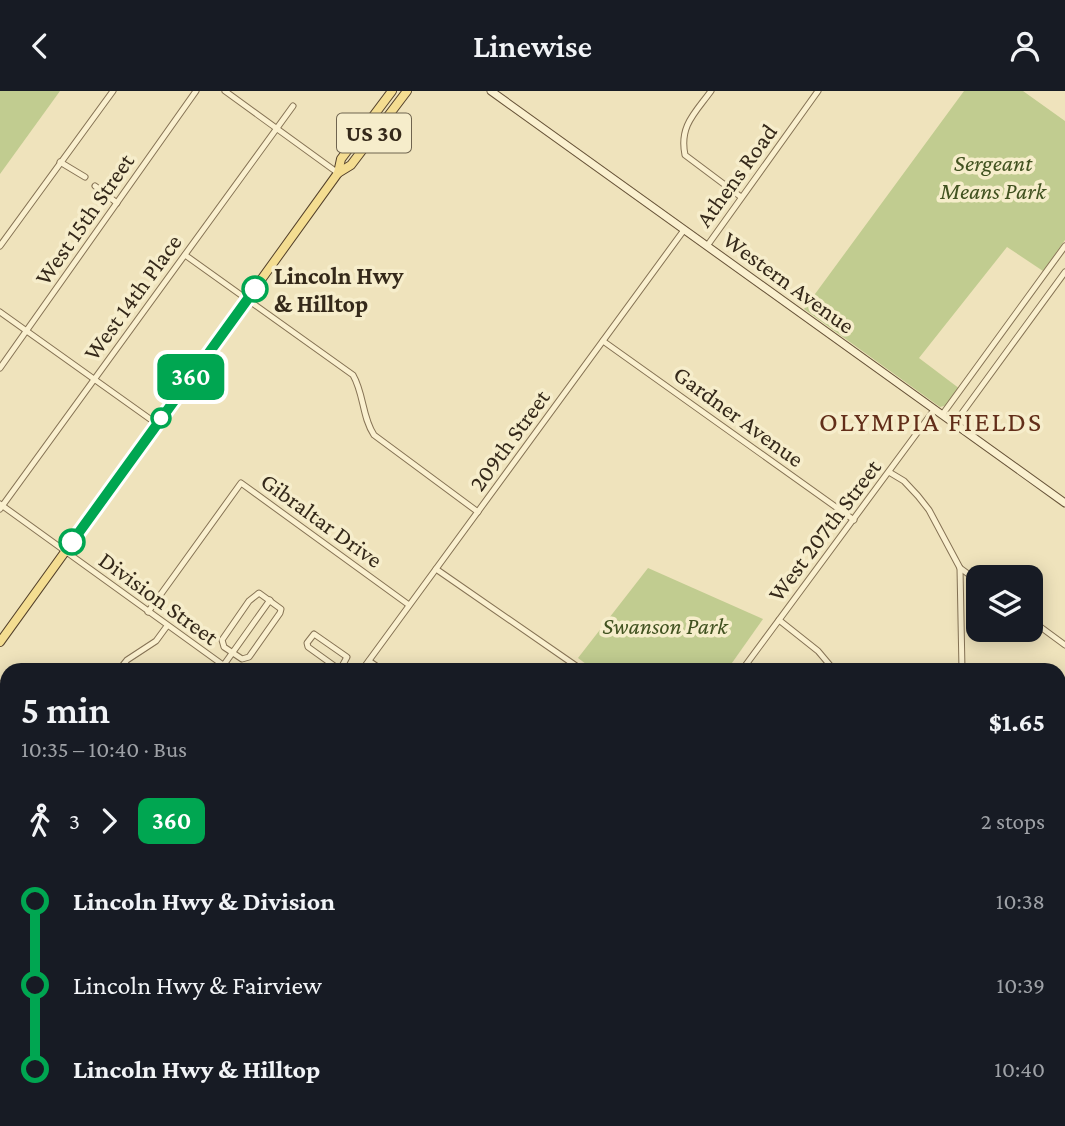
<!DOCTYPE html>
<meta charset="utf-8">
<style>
:root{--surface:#171b24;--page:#20242c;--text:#f1f3f6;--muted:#9ea1a6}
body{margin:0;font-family:"Crimson Pro",serif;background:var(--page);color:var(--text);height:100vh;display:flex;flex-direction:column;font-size:26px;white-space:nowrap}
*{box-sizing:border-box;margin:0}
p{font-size:23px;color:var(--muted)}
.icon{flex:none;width:38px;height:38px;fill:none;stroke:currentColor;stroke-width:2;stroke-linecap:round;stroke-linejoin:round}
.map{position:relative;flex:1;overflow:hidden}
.sheet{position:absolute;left:0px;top:572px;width:1066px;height:464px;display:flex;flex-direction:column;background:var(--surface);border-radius:21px 21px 0 0;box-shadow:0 4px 18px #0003}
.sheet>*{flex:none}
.badge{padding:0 14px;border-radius:10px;font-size:24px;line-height:46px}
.fabs{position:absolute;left:966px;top:474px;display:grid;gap:14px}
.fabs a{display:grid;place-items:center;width:77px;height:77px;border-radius:14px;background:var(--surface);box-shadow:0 4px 18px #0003;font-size:35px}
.map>.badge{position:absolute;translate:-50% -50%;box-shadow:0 0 0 4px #fff}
.legs{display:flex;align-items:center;gap:10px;height:77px;padding:0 21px;font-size:23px}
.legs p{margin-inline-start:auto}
.head{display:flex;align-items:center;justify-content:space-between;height:119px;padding:0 21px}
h1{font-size:38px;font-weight:600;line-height:52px}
ul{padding:0 21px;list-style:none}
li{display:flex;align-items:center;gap:24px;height:84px;font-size:26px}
li i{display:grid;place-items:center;width:10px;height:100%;margin:0 9px;background:currentColor}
li i::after{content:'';width:18px;height:18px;margin:-9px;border:5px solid;border-radius:50%;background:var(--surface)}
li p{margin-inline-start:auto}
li:first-child i{background:linear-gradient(#0000 50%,currentColor 0)}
li:last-child i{background:linear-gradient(currentColor 50%,#0000 0)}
header{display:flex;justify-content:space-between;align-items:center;height:91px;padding:0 21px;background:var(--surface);font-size:32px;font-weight:600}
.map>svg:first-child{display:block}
</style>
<header><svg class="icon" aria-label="back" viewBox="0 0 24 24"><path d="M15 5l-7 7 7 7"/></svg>Linewise<svg class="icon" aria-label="person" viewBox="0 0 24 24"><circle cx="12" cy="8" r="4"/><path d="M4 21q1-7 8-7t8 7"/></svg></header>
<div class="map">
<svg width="1065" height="1035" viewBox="0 0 1065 1035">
<rect width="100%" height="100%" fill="#efe3bc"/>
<g fill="#c1cc90">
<path d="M0 0H60L0 83Z"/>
<path d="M964 0H1023L1065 30V149L1043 180 1007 156 919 267 960 298 948 314 940 316 804 218Z"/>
<path d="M648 477 763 528 727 579H594L578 567Z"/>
<path d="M128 1029H532L540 1035H124Z"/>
</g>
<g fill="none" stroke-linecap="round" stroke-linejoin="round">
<path stroke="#688d86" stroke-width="2" d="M198 1035 199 1029"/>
<g stroke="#867355" stroke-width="7">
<g id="minor">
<path d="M225 0 338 82"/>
<path d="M711 0C695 22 679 35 685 64L741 106"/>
<path d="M60 71 85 86"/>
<path d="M95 95 117 112"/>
<path d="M0 155 113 0"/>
<path d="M707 155 818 0"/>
<path d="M185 164 353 284C364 303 362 326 374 344L478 421"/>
<path d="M0 221 157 333"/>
<path d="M603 250 854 429"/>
<path d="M0 277 196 0"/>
<path d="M942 324 1065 155"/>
<path d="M954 333 1065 181"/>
<path d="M889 381 904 390 918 405 929 419 960 477 978 490"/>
<path d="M0 413 230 579"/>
<path d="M0 418 293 15"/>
<path d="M960 477 962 579"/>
<path d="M436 478 582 579"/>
<path d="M259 502 281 518 280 522 249 566 242 568 224 556 222 549 249 510Z"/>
<path d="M148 521 241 392 409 514"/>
<path d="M779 529 818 560 834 579"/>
<path d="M1031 529 1065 554"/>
<path d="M369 570 382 579"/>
<path d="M223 575 270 509"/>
<path d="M119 579 127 569 156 550 167 535"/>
<path d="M340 579 308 556 307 552 314 543 347 566 340 579"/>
<path d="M362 579 684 139"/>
<path d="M742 579 934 319"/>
<path d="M0 593 7 598"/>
<path d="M1059 670 1065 661"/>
<path d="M0 742 7 731"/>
<path d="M0 753 7 760"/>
<path d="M0 809 7 799"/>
<path d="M1059 833 1065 838"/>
<path d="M0 841 7 847"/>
<path d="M0 938 7 943"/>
<path d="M1059 948 1065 959"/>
<path d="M600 1029 608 1035"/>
<path d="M718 1029 726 1035"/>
<path d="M924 1029 928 1035"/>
<path d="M1024 1029 1025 1035"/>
<path d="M27 1035 31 1029"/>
<path d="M119 1035 122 1031"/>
<path d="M750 1035 754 1029"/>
</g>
</g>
<g stroke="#685439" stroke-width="9">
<path id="secondary" d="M491 0 1065 412"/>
</g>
<g stroke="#53402a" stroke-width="10">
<g id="primary">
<path d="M338 82 341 68 392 0"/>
<path d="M0 551 338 82 351 74 407 0"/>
</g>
</g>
<use href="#minor" stroke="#faf0cf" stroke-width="5"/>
<use href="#secondary" stroke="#faf0cf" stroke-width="7"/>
<use href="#primary" stroke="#f4dd91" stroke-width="8"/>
</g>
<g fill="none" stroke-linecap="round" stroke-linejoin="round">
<g stroke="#fff" stroke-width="16">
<path id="line-1" d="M72 451 255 198"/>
</g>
<use href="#line-1" stroke="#00a651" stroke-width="10"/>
</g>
<g fill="#fff" stroke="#00a651" stroke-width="3.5">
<circle cx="255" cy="198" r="12"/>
<circle cx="161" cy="327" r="9"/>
<circle cx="72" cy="451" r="12"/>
</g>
<g text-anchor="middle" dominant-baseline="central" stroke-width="7" stroke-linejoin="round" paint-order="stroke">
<rect fill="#f6edcb" stroke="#6f644f" stroke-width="2" x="337" y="22.5" width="74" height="39" rx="5"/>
<g font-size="23" font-weight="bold" fill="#35291a">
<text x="374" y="42">US 30</text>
</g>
<g font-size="24" font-style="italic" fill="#415220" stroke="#f6edcb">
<text x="993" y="71">Sergeant<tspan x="993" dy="28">Means Park</tspan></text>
<text x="665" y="534">Swanson Park</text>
</g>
<g font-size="24" fill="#35291a" stroke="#f6edcb">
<text transform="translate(736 84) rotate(-54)">Athens Road</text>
<text transform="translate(84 128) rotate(-55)">West 15th Street</text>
<text transform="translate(789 191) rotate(36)">Western Avenue</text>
<text transform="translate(132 206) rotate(-54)">West 14th Place</text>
<text transform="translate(739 325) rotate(36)">Gardner Avenue</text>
<text transform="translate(509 349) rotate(-54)">209th Street</text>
<text transform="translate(322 429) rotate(36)">Gibraltar Drive</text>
<text transform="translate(824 439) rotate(-53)">West 207th Street</text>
<text transform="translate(159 507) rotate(36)">Division Street</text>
</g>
<g font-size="24" font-weight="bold" fill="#35291a" stroke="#f6edcb" text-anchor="start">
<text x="274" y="184">Lincoln Hwy<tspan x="274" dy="28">&amp; Hilltop</tspan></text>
</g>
<g font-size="28" letter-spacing="2" fill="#622e19" stroke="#f6edcb">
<text x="931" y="330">OLYMPIA FIELDS</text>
</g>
</g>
</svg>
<div class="fabs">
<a><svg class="icon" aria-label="layers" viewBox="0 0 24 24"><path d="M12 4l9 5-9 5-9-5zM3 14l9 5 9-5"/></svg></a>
</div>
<b class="badge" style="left:191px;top:286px;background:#00a651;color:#fff">360</b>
<section class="sheet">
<div class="head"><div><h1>5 min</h1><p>10:35 – 10:40 · Bus</p></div><b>$1.65</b></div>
<div class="legs"><svg class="icon" aria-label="walk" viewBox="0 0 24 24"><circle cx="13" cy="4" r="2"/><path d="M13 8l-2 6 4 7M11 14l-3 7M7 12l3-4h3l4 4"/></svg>3<svg class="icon" aria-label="forward" viewBox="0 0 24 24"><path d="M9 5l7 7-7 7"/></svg><b class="badge" style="background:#00a651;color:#fff">360</b><p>2 stops</p></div>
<ul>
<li><i style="color:#00a651"></i><b>Lincoln Hwy &amp; Division</b><p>10:38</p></li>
<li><i style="color:#00a651"></i><span>Lincoln Hwy &amp; Fairview</span><p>10:39</p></li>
<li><i style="color:#00a651"></i><b>Lincoln Hwy &amp; Hilltop</b><p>10:40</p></li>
</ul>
</section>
</div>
